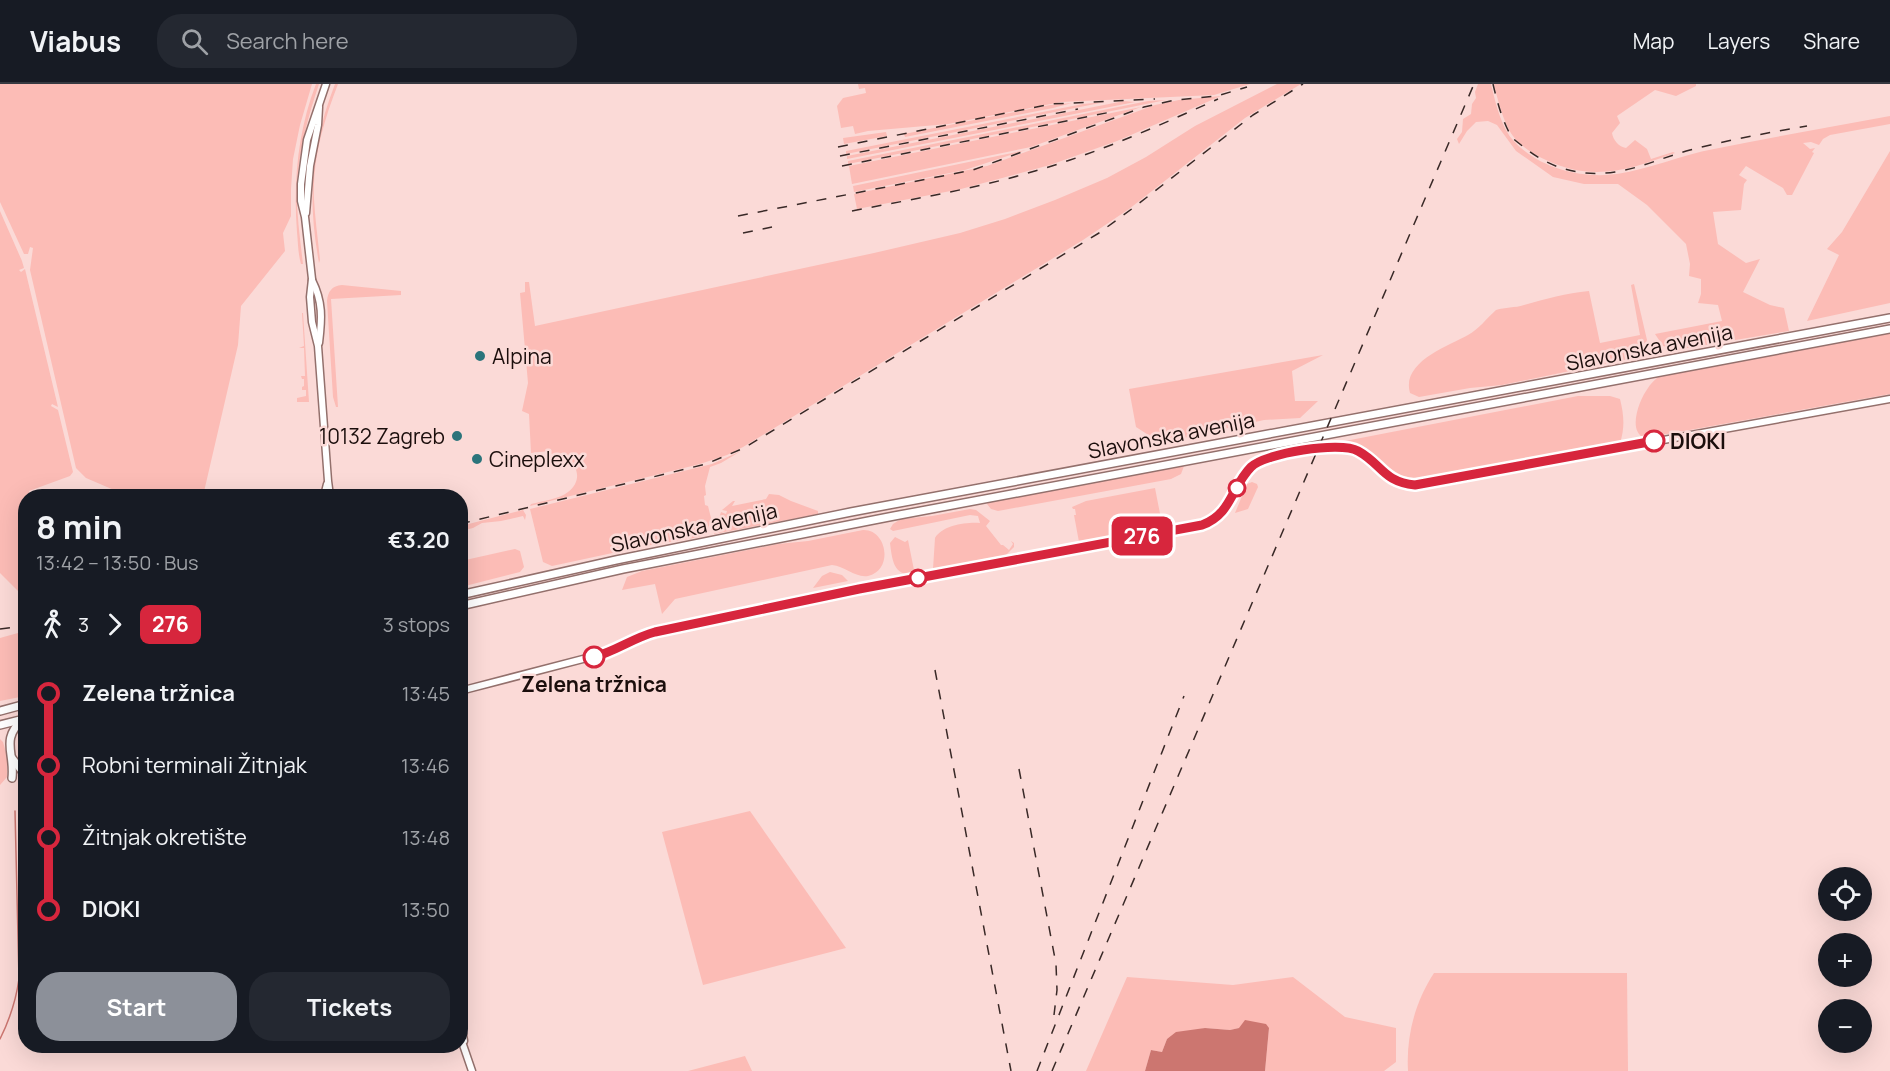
<!DOCTYPE html>
<meta charset="utf-8">
<style>
:root{--surface:#171b24;--page:#242831;--text:#f1f3f6;--muted:#9ea1a6;--line:#363941;--accent:#8c9099}
body{margin:0;font-family:Manrope,sans-serif;background:var(--page);color:var(--text);height:100vh;display:flex;flex-direction:column;font-size:22px;white-space:nowrap}
*{box-sizing:border-box;margin:0}
p{font-size:20px;color:var(--muted)}
.icon{flex:none;width:33px;height:33px;fill:none;stroke:currentColor;stroke-width:2;stroke-linecap:round;stroke-linejoin:round}
.map{position:relative;flex:1;overflow:hidden}
.side{position:absolute;left:18px;top:405px;width:450px;height:564px;display:flex;flex-direction:column;background:var(--surface);border-radius:24px;box-shadow:0 6px 24px #0002}
.side>*{flex:none}
.badge{padding:0 12px;border-radius:9px;font-size:21px;line-height:39px}
.tools{position:absolute;left:1818px;top:783px;display:grid;gap:12px}
.tools a{display:grid;place-items:center;width:54px;height:54px;border-radius:50%;background:var(--surface);box-shadow:0 6px 24px #0002;font-size:30px}
.map>.badge{position:absolute;translate:-50% -50%;box-shadow:0 0 0 3px #fff}
.legs{display:flex;align-items:center;gap:9px;height:66px;padding:0 18px;font-size:20px}
.legs p{margin-inline-start:auto}
.headline{display:flex;align-items:center;justify-content:space-between;height:102px;padding:0 18px}
h1{font-size:33px;font-weight:700;line-height:45px}
.primary-button{display:flex;gap:12px;margin-top:auto;padding:12px 18px}
.primary-button a{flex:1;height:69px;border-radius:24px;background:var(--accent);color:#fff;font-size:24px;font-weight:700;line-height:69px;text-align:center}
.primary-button a+a{background:var(--page);color:var(--text)}
ul{padding:0 18px;list-style:none}
li{display:flex;align-items:center;gap:21px;height:72px;font-size:22px}
li i{display:grid;place-items:center;width:9px;height:100%;margin:0 8px;background:currentColor}
li i::after{content:'';width:15px;height:15px;margin:-8px;border:4px solid;border-radius:50%;background:var(--surface)}
li p{margin-inline-start:auto}
li:first-child i{background:linear-gradient(#0000 50%,currentColor 0)}
li:last-child i{background:linear-gradient(currentColor 50%,#0000 0)}
header{display:flex;align-items:center;gap:36px;box-sizing:border-box;height:84px;padding:0 30px;background:var(--surface);border-bottom:2px solid var(--line)}
header strong{font-size:28px}
nav{display:flex;gap:33px;margin-inline-start:auto;font-size:21px}
.search{width:420px;height:54px;background:var(--page);display:flex;align-items:center;gap:15px;box-sizing:border-box;padding:0 21px;border-radius:24px;color:var(--muted);font-size:22px}
.map>svg:first-child{display:block}
</style>
<header>
<strong>Viabus</strong>
<div class="search"><svg class="icon" aria-label="search" viewBox="0 0 24 24"><circle cx="10" cy="10" r="6"/><path d="M15 15l6 6"/></svg>Search here</div>
<nav><a>Map</a><a>Layers</a><a>Share</a></nav>
</header>
<div class="map">
<svg width="1890" height="987" viewBox="0 0 1890 987">
<rect width="100%" height="100%" fill="#fbdad7"/>
<g fill="#fcbcb6">
<path d="M0 0H312L300 41 293 75 291 105V132L283 149 285 167 241 222 238 261 203 412H128L86 394 76 384 30 186 33 164 30 163 28 170H24L0 118Z"/>
<path d="M316 0H319C308 32 299 67 297 101 296 127 300 154 303 180H301C298 170 298 158 297 148 293 98 298 46 316 0Z"/>
<path d="M335 0H338C324 36 312 76 314 115 315 135 318 155 320 176L319 179C307 113 311 62 335 0Z"/>
<path d="M858 0H1250L1214 11 1061 18 948 40 868 47 855 50 853 42 841 44 837 22 843 14 866 9 865 4 859 5Z"/>
<path d="M1277 0H1301L1245 34 1129 125 1083 156 743 363 727 371 700 380 530 422 531 420C543 417 559 415 568 408 588 393 572 368 550 370L549 367 531 369 529 330 522 327 528 299 520 209 525 208V198H529L535 242 874 169 960 149 1005 135 1055 116 1107 94 1146 73 1195 42Z"/>
<path d="M1478 0H1491C1495 17 1501 42 1512 55 1537 84 1581 95 1617 90 1650 85 1681 71 1714 65 1773 53 1831 43 1890 32V40L1830 51 1823 55 1819 61 1811 58 1803 59 1810 65 1815 64 1812 68 1814 69 1792 111H1787L1783 104 1746 82 1739 91 1747 96 1744 100 1741 126 1713 128 1718 160 1746 179 1760 175 1743 208 1770 221 1784 224 1789 247 1676 266 1663 262 1655 250 1722 237 1718 221 1698 219 1701 210V195L1689 192 1690 180 1686 160 1647 121 1618 100H1584L1553 93 1516 67 1497 41 1488 37 1476 38 1467 47 1459 60 1457 55 1462 48 1463 35 1471 30 1472 20 1476 14 1475 8Z"/>
<path d="M1494 0H1696V2L1676 12 1655 6 1617 32 1620 39 1612 49C1613 56 1619 63 1626 64L1635 56 1647 65 1651 75 1673 68 1675 69C1629 86 1593 98 1546 76 1535 71 1520 62 1513 52 1504 40 1497 14 1494 0Z"/>
<path d="M1221 12 1117 57 1050 81 961 105 857 125 854 110 987 82 1155 21 1179 16Z"/>
<path d="M1166 16 848 80V77L1148 17Z"/>
<path d="M1124 17 1135 18 847 75V72Z"/>
<path d="M1105 18 846 70V67L1083 20Z"/>
<path d="M1072 19 1053 24 905 53 904 50 1050 21Z"/>
<path d="M1141 23 1031 63 852 100 849 82Z"/>
<path d="M886 48 887 52 844 60 843 54Z"/>
<path d="M1026 66 965 86 854 108 853 102Z"/>
<path d="M1890 67V219L1807 237 1839 171 1827 165 1842 148Z"/>
<path d="M0 127 22 177 24 184 19 186 21 188 25 185 58 323 52 320 51 322 58 326 73 388 70 392 29 407 30 412H26L25 514 0 489Z"/>
<path d="M1634 200 1647 256 1643 267 1633 274 1502 301 1470 304 1419 313 1410 309C1401 278 1448 262 1468 251 1478 246 1487 234 1496 226 1505 223 1515 224 1524 221 1546 215 1566 209 1589 207L1600 259 1640 251 1631 201Z"/>
<path d="M342 201 401 207V211L331 215 338 323H336L333 313 327 217C328 207 332 202 342 201Z"/>
<path d="M302 229H303L309 318H297V314L306 312V306H302V303L304 302V295H302L301 292H305L304 264H299L304 262Z"/>
<path d="M1890 249V310L1645 354C1627 348 1639 316 1648 304 1650 300 1654 297 1658 293Z"/>
<path d="M1323 271 1292 287 1295 317H1318L1300 334 1264 336 1161 359 1136 343 1129 305Z"/>
<path d="M1578 312H1610L1620 315C1624 331 1625 344 1620 359L1432 397 1402 392 1386 382 1366 365 1340 358Z"/>
<path d="M741 367 721 379 710 383 705 402 706 411 704 412 705 421 708 422 711 434 708 445 700 453 645 462 552 482 543 478 530 425 712 380Z"/>
<path d="M1184 382 1181 390 1171 395 998 427 991 425 987 420 989 418Z"/>
<path d="M1252 398 1257 400 1258 403 1248 425 1235 429 1247 400Z"/>
<path d="M1155 404 1163 445 1089 458H1079L1074 431H1076L1075 425H1073L1072 423 1086 417Z"/>
<path d="M769 410 779 411 791 417 818 427V430L714 450 721 428 726 430 727 427 722 426 733 417H735L732 422 766 415Z"/>
<path d="M970 425 976 426 990 437 986 442 1001 461H1003L1009 466 1013 460 1011 457 1014 459V463L1006 471 997 475 937 486 933 485 935 454C943 441 966 438 980 439L978 432 970 431 893 447 890 445 893 440 901 435 932 432Z"/>
<path d="M523 426 526 431 525 436 523 432 501 437 482 439 473 444 461 447V442Z"/>
<path d="M863 446C887 445 894 486 868 492 855 494 845 482 832 481L675 515 662 530 655 500 622 506 627 493 642 487 778 460 808 457Z"/>
<path d="M895 453 905 458 908 456 914 486 912 490C893 492 892 474 890 459Z"/>
<path d="M515 465 520 467 524 483 520 488 461 503V477Z"/>
<path d="M830 488 842 491 848 497 813 504 822 492Z"/>
<path d="M25 547V612L0 617V554Z"/>
<path d="M0 655 3 658 9 679 7 680V693L0 701Z"/>
<path d="M750 727 846 864 703 901 662 748Z"/>
<path d="M1434 889H1627L1628 987H1408C1406 952 1415 918 1434 889Z"/>
<path d="M1127 893 1233 901 1293 893 1345 933 1396 944V978L1384 987H1265L1269 944H1239L1230 946 1205 944 1167 955 1162 968 1151 966 1145 987H1086Z"/>
<path d="M745 972 752 987H688Z"/>
</g>
<path fill="#cc7670" d="M1245 936 1266 940 1269 944 1265 987H1145L1151 966 1162 968 1167 955 1176 948 1205 944 1230 946 1239 944Z"/>
<g fill="none" stroke-linecap="round" stroke-linejoin="round">
<path stroke="#cc7670" stroke-width="1.5" d="M0 955C10 935 16 916 19 895L15 727"/>
<g stroke="#93706c" stroke-width="9">
<g id="tertiary">
<path d="M326 0 307 56 301 100V117L305 133 312 195 310 213 312 238 318 262 328 397 330 412"/>
<path d="M306 129 310 82 318 41 319 23"/>
<path d="M312 196C323 218 322 234 319 259"/>
<path d="M324 412 327 400"/>
<path d="M460 607 606 569 639 552 655 548 859 505 1202 441C1232 430 1231 403 1251 383 1265 369 1339 357 1358 367 1382 380 1383 398 1415 401L1890 315"/>
<path d="M460 931 464 957"/>
<path d="M460 952 472 987"/>
</g>
</g>
<g stroke="#93706c" stroke-width="10">
<g id="secondary">
<path d="M460 511 616 476 851 428 1890 234"/>
<path d="M460 522 623 485 894 432 1890 245"/>
<path d="M0 627 26 620"/>
<path d="M0 641 20 636"/>
<path d="M12 674 25 691"/>
<path d="M12 694C15 668 0 656 23 635"/>
</g>
</g>
<use href="#tertiary" stroke="#fff" stroke-width="6"/>
<use href="#secondary" stroke="#fff" stroke-width="7"/>
<g stroke="#392927" stroke-width="1.5" stroke-dasharray="10 10" stroke-linecap="butt">
<path d="M1493 0C1497 17 1502 36 1511 52 1514 56 1520 60 1525 64 1551 85 1582 93 1615 88 1641 84 1664 73 1690 66 1728 56 1767 49 1807 42"/>
<path d="M838 63 1051 20 1155 15"/>
<path d="M840 72 1078 25"/>
<path d="M842 82 1116 27"/>
<path d="M852 127C913 115 975 105 1035 87 1098 69 1158 42 1218 15"/>
<path d="M738 132 973 86 1144 23 1175 16 1217 12 1247 3"/>
<path d="M743 149 772 143"/>
<path d="M460 440 706 380 744 364 1099 149 1133 124 1253 31 1303 0"/>
<path d="M0 545 26 542"/>
<path d="M935 586 1011 987"/>
<path d="M1019 685 1056 880 1057 906 1054 931"/>
<path d="M1037 987 1184 612"/>
<path d="M1052 987 1474 0"/>
</g>
</g>
<g fill="none" stroke-linecap="round" stroke-linejoin="round">
<g stroke="#fff" stroke-width="14">
<path id="line-1" d="M594 573C616 567 633 554 655 548L859 505 1202 441C1232 430 1231 403 1251 383 1265 369 1340 357 1358 367 1382 380 1383 398 1415 401L1654 357"/>
</g>
<use href="#line-1" stroke="#d7263d" stroke-width="9"/>
</g>
<g fill="#2b747b" stroke="#fbdad7" stroke-width="2">
<circle cx="480" cy="272" r="6"/>
<circle cx="457" cy="352" r="6"/>
<circle cx="477" cy="375" r="6"/>
</g>
<g fill="#fff" stroke="#d7263d" stroke-width="3">
<circle cx="1654" cy="357" r="10"/>
<circle cx="1237" cy="404" r="8"/>
<circle cx="918" cy="494" r="8"/>
<circle cx="594" cy="573" r="10"/>
</g>
<g text-anchor="middle" dominant-baseline="central" stroke-width="5" stroke-linejoin="round" paint-order="stroke">
<g font-size="21" fill="#1b0e0c" stroke="#fbdad7">
<text transform="translate(1649 263) rotate(-11)">Slavonska avenija</text>
<text transform="translate(1171 351) rotate(-11)">Slavonska avenija</text>
<text transform="translate(694 443) rotate(-12)">Slavonska avenija</text>
</g>
<g font-size="21" fill="#1b0e0c" stroke="#fbdad7" text-anchor="start">
<text x="492" y="272">Alpina</text>
<text x="445" y="352" text-anchor="end">10132 Zagreb</text>
<text x="489" y="375">Cineplexx</text>
</g>
<g font-size="21" font-weight="bold" fill="#1b0e0c" stroke="#fbdad7" text-anchor="start">
<text x="1670" y="357">DIOKI</text>
<text x="594" y="600" text-anchor="middle">Zelena tržnica</text>
</g>
</g>
</svg>
<div class="tools">
<a><svg class="icon" aria-label="locate" viewBox="0 0 24 24"><circle cx="12" cy="12" r="6"/><path d="M12 2v4M12 18v4M2 12h4M18 12h4"/></svg></a>
<a>+</a>
<a>−</a>
</div>
<b class="badge" style="left:1142px;top:452px;background:#d7263d;color:#fff">276</b>
<section class="side">
<div class="headline"><div><h1>8 min</h1><p>13:42 – 13:50 · Bus</p></div><b>€3.20</b></div>
<div class="legs"><svg class="icon" aria-label="walk" viewBox="0 0 24 24"><circle cx="13" cy="4" r="2"/><path d="M13 8l-2 6 4 7M11 14l-3 7M7 12l3-4h3l4 4"/></svg>3<svg class="icon" aria-label="forward" viewBox="0 0 24 24"><path d="M9 5l7 7-7 7"/></svg><b class="badge" style="background:#d7263d;color:#fff">276</b><p>3 stops</p></div>
<ul>
<li><i style="color:#d7263d"></i><b>Zelena tržnica</b><p>13:45</p></li>
<li><i style="color:#d7263d"></i><span>Robni terminali Žitnjak</span><p>13:46</p></li>
<li><i style="color:#d7263d"></i><span>Žitnjak okretište</span><p>13:48</p></li>
<li><i style="color:#d7263d"></i><b>DIOKI</b><p>13:50</p></li>
</ul>
<div class="primary-button"><a>Start</a><a>Tickets</a></div>
</section>
</div>
